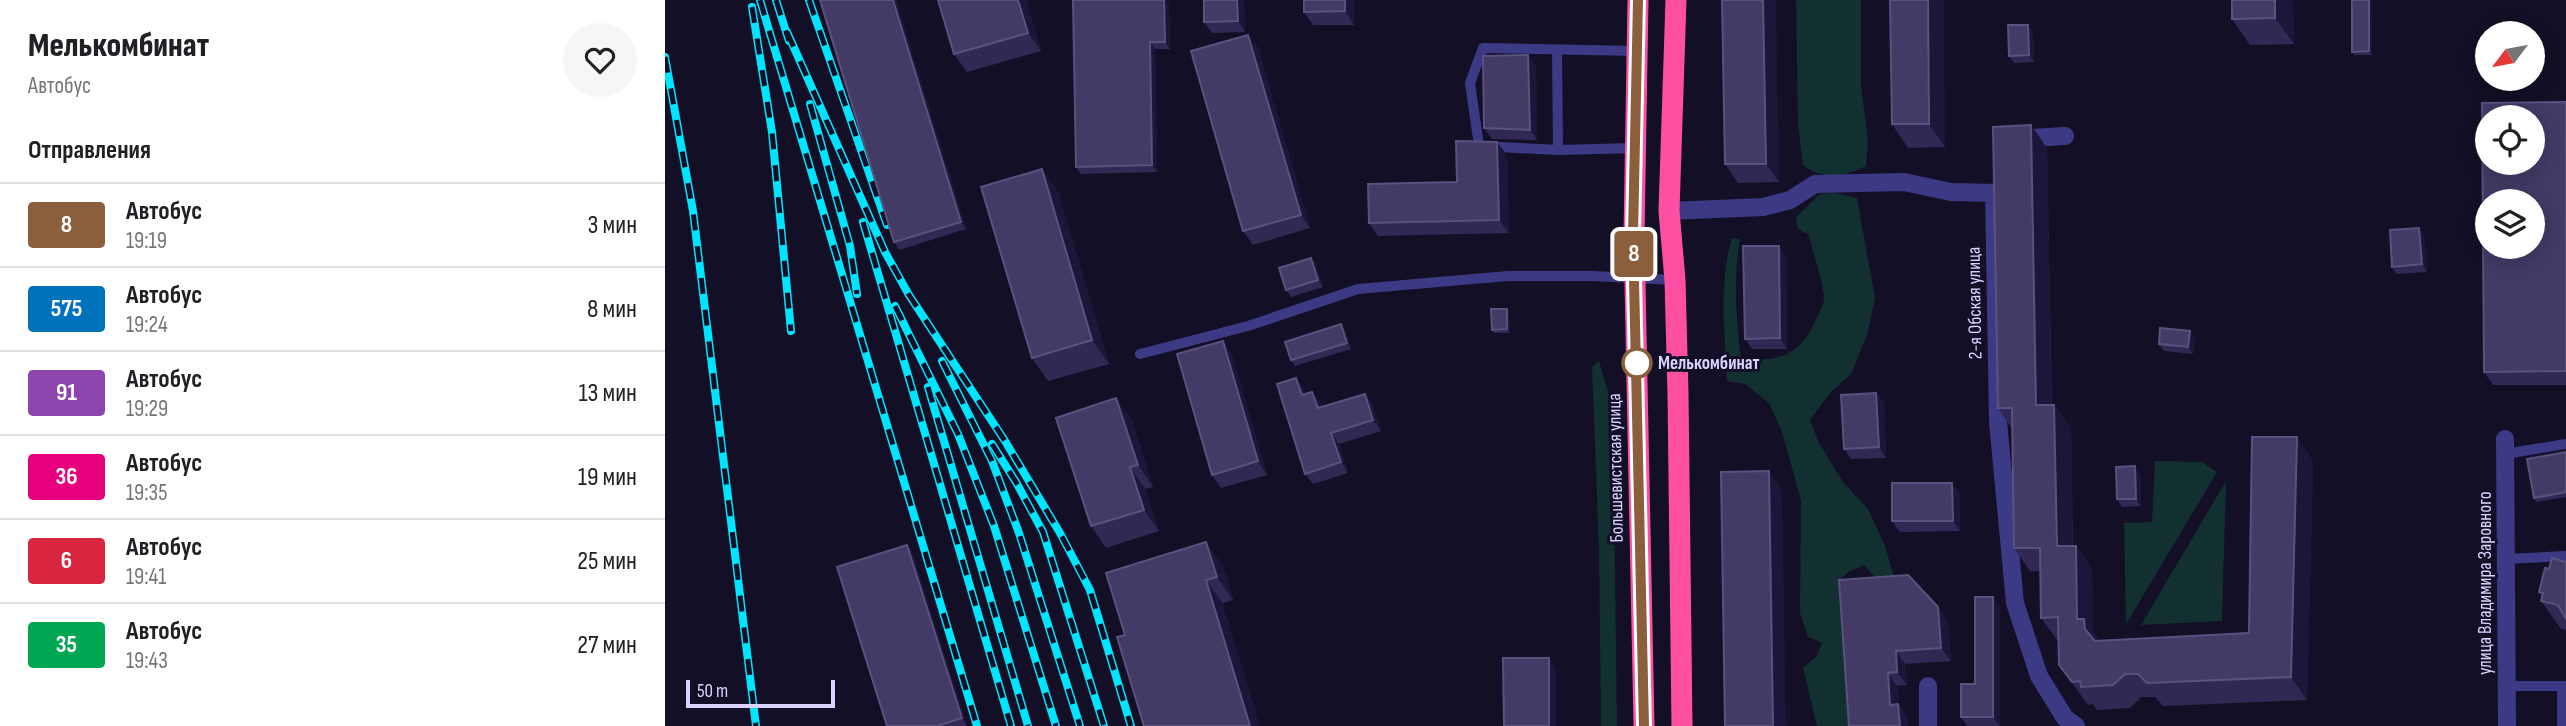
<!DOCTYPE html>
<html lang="ru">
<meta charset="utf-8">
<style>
:root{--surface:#fff;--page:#f6f6f6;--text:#202124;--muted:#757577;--line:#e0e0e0}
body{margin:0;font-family:"Sofia Sans Condensed",sans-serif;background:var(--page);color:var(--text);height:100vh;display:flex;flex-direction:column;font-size:26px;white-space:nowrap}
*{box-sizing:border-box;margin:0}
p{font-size:23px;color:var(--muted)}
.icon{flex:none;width:38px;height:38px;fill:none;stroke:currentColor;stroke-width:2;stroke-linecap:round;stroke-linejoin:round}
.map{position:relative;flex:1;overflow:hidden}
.drawer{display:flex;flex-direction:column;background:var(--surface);width:665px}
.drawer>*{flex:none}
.badge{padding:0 14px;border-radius:5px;font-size:24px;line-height:46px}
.needle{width:46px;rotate:238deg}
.fabs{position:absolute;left:1810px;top:21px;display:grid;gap:14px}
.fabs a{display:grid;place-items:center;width:70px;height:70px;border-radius:50%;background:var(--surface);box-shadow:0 4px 18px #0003;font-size:35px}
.scale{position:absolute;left:21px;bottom:18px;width:149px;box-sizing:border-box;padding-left:7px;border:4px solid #d9d4ff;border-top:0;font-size:19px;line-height:24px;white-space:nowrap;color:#d9d4ff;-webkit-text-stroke:5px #130f26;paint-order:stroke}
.map>.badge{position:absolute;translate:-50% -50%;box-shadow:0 0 0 4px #fff}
h2{padding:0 28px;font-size:26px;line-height:63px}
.round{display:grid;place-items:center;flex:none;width:74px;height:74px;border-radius:37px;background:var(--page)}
.headline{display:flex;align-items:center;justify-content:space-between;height:119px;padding:0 28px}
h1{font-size:33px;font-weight:800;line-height:52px}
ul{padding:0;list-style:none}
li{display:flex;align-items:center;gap:21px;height:84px;padding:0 28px;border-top:2px solid var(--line)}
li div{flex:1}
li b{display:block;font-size:26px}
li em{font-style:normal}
li .badge{min-width:77px;font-weight:700;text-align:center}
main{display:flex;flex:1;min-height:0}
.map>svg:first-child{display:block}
</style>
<main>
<section class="drawer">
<div class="headline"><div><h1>Мелькомбинат</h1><p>Автобус</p></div><a class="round"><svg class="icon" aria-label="heart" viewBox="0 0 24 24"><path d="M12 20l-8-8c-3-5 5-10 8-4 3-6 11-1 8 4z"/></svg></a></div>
<h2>Отправления</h2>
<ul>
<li><span class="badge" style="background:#8b5e3c;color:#fff">8</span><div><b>Автобус</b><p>19:19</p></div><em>3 мин</em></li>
<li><span class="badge" style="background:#0072bc;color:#fff">575</span><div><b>Автобус</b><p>19:24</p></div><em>8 мин</em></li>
<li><span class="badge" style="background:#8e44ad;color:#fff">91</span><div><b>Автобус</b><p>19:29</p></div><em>13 мин</em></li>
<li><span class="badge" style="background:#e6007e;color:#fff">36</span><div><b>Автобус</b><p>19:35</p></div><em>19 мин</em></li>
<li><span class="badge" style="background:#d7263d;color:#fff">6</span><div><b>Автобус</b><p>19:41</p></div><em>25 мин</em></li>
<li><span class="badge" style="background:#00a651;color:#fff">35</span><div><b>Автобус</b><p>19:43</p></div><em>27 мин</em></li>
</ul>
</section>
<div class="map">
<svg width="1901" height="726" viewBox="0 0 1901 726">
<rect width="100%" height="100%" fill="#130f26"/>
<g fill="#12302f">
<path d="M1131 0H1196V86L1203 141 1201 166C1178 177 1160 181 1138 165L1133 122Z"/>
<path d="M1170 193 1192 198 1210 298 1202 335 1186 374 1165 393 1145 420 1154 443 1178 482 1203 509 1220 546 1229 577 1212 579 1199 565 1183 572 1173 581 1178 608 1186 726H1152L1138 668 1151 657 1157 643 1143 637 1135 613 1136 500 1117 432 1104 403 1080 384 1062 381C1060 335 1053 284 1067 238L1075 239C1068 279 1071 318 1076 358 1114 363 1136 355 1151 319 1154 313 1159 305 1159 299 1159 284 1147 251 1144 235L1133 229 1131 217 1155 194Z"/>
<path d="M934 361 943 392 945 463 949 491 952 726H936L934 550 927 367Z"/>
<path d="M1490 461 1537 462 1552 472 1461 624 1459 523 1487 522Z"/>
<path d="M1561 481 1557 621 1476 625Z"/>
</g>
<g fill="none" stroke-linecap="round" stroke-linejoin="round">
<g stroke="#3d3a85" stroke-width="10">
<path d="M892 50 893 150"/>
<path d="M970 148 893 150 814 146 805 83 818 48 972 51"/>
<path d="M475 354 583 326 693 289 843 276H927L1010 280"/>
<path d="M1840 454 1901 444"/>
<path d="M1840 559 1901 556"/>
<path d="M1841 686H1901"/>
<path d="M1897 726V686"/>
</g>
<g stroke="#3d3a85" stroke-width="18">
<path d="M1351 139 1400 136"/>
<path d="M1004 211 1098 207 1125 200 1150 184 1239 182 1286 192 1329 193 1333 422 1350 603 1374 676 1400 718 1411 726"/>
<path d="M1840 439 1842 726"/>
<path d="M1263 726V686"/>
</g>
<g stroke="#ff4fa3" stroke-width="21">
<path d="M973 0 969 235 979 726"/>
<path d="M1011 0 1004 211 1010 280 1013 393 1017 726"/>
</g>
<g stroke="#00e5ff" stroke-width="8">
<g id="rail">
<path d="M95 0 312 726"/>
<path d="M111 0 124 41"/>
<path d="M144 0 222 225"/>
<path d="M87 7 107 132 126 331"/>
<path d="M122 32 220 252 244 295 340 441 395 533 425 590 466 726"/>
<path d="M0 57 28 211 91 726"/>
<path d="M145 104 185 246 192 294"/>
<path d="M198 222 346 726"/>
<path d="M230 306 293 434 329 526 391 726"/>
<path d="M277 361 327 461 354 533 415 726"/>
<path d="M263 387 363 726"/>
<path d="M327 444 351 482 378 532 439 726"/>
</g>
</g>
<use href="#rail" stroke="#130f26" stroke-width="5" stroke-dasharray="16" stroke-linecap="butt"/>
</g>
<g fill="#312854">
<path d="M155 0H231L301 229 234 250 229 242Z"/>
<path d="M273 0H361L376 51 302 72 289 54Z"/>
<path d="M539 0H579L580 32 547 33 539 22Z"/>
<path d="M639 0H689V25H648L639 12Z"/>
<path d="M1057 0 1114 182 1073 183 1060 164Z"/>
<path d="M1225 0 1280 147 1243 148 1227 124Z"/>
<path d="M1628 0 1629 44 1585 45 1567 19Z"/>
<path d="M1687 0H1706L1707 55H1690L1687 52Z"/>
<path d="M504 4 505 49H490L492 172 416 174 411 167Z"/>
<path d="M1368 32 1369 62 1349 63 1344 56Z"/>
<path d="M583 35 593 48 645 228 588 245 578 231Z"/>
<path d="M871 66 872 140 827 139 819 128Z"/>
<path d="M1901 102V385H1828L1819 372Z"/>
<path d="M1366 125 1382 148 1387 405H1389L1406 428 1408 546H1411L1427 569 1428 631 1434 640 1584 633 1648 461 1642 700 1498 706 1490 697H1476L1465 708 1432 710 1428 704 1423 705 1394 665 1393 641 1376 618V571H1365L1349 548 1347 429 1333 408Z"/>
<path d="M842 155 844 233 713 236 704 223 792 182Z"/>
<path d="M393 192 444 364 383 381 367 358Z"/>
<path d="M1759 235 1762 272 1732 274 1727 267Z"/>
<path d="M1121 256 1122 349H1087L1080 339Z"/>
<path d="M651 265 658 287 626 297 621 290Z"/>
<path d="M842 309 844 313 845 333H829L827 330Z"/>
<path d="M680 330 686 349 630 366 626 360Z"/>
<path d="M1530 338 1528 354 1499 351 1494 344Z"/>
<path d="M567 355 602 475 556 488 547 475Z"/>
<path d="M631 378 638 388 640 394 647 392 655 402 656 407 700 394 707 404 716 431 674 444 683 473 648 484 640 474Z"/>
<path d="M1211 393 1219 403 1221 458 1186 459 1179 449Z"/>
<path d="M467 420 488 487 480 489 494 531 441 548 426 526Z"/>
<path d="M1901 452V497L1871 502 1869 498Z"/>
<path d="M1470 466 1475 474 1476 506 1457 507 1452 499Z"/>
<path d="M1295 493V531L1235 532 1227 521Z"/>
<path d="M242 545 247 552 302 726H222Z"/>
<path d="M1901 562V630L1896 629 1876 601 1877 596 1874 592 1884 569Z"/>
<path d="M558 566 568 600 460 635Z"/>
<path d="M1174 580 1283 621 1286 661 1240 664 1242 685 1232 686 1234 705 1243 718V726Z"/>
<path d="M1335 607V726H1302L1296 717 1310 684Z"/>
</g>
<g fill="#1d163a">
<path d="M228 0H231L301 229 296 222Z"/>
<path d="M353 0H361L376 51 363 33Z"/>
<path d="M499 0H501L504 4 505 49 500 42Z"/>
<path d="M572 0H579L580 32 573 21Z"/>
<path d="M680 0H689V25L680 11Z"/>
<path d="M1098 0H1111L1114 182 1101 164Z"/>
<path d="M1263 0H1279L1280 147 1264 124Z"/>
<path d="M1610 0H1628L1629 44 1610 18Z"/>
<path d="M1704 0H1706L1707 55 1704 51Z"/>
<path d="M1363 25 1368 32 1369 62 1364 55Z"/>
<path d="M583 35 593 48 645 228 636 215Z"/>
<path d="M485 42 490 49 492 172 487 165Z"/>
<path d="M863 55 871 66 872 140 865 130Z"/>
<path d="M1366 125 1382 148 1387 428 1371 405Z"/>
<path d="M832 142 842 155 844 233 834 220Z"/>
<path d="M377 169 393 192 444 364 427 340Z"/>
<path d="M1754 228 1759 235 1762 272 1757 264Z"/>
<path d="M1114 246 1121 256 1122 349 1115 338Z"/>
<path d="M646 258 651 265 658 287 653 280Z"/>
<path d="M842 309 844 313 845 333 842 329Z"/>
<path d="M676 324 680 330 686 349 682 343Z"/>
<path d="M1525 331 1530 338 1528 354 1523 347Z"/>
<path d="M558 341 567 355 602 475 593 461Z"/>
<path d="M631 378 638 388 644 406 637 395Z"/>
<path d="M647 392 655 402 660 419 653 408Z"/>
<path d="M1211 393 1219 403 1221 458 1214 447Z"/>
<path d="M700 394 707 404 716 431 708 420Z"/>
<path d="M451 398 467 420 488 487 473 465Z"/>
<path d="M1389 405 1406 428 1408 569 1392 546Z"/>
<path d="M666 433 674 444 683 473 676 462Z"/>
<path d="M1632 437 1648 461 1642 700 1626 677Z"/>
<path d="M1470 466 1475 474 1476 506 1471 499Z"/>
<path d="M465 467 480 489 494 531 479 510Z"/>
<path d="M1104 471 1117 490 1121 726H1108Z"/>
<path d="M1287 483 1295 493V531L1288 521Z"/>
<path d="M541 542 558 566 568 600 552 577Z"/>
<path d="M242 545 247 552 302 726 297 718Z"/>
<path d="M1411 546 1427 569 1428 631 1435 642 1436 652 1412 619Z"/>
<path d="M541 580 558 604 595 726H585Z"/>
<path d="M1328 597 1335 607V726L1328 717Z"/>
<path d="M1273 607 1283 621 1286 661 1276 648Z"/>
<path d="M1231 651 1240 664 1242 685 1232 672Z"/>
<path d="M884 658 891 668V726H884Z"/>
<path d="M1223 673 1232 686 1234 705 1243 718V726H1235L1225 705Z"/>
</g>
<g fill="#433a66" stroke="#5a527e" stroke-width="2" fill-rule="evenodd">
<path d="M155 0H228L296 222 229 242Z"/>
<path d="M273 0H353L363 33 289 54Z"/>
<path d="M408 0H499L500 42H485L487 165 411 167Z"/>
<path d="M539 0H572L573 21 539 22Z"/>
<path d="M639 0H680V11L639 12Z"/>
<path d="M1057 0H1098L1101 164H1060Z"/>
<path d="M1225 0H1263L1264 124H1227Z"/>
<path d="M1567 0H1610V18L1567 19Z"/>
<path d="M1687 0H1704V51L1687 52Z"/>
<path d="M1343 25H1363L1364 55 1344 56Z"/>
<path d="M583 35 636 215 578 231 526 51Z"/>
<path d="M863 55 865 130 819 128 818 56Z"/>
<path d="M1901 102V371L1819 372 1817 103ZM1822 117H1867V163H1822ZM1822 201H1867V247H1822Z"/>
<path d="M1366 125 1371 405H1389L1392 546H1411L1412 619H1419L1420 629 1430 641 1584 633 1587 437H1632L1626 677 1482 683 1473 674H1460L1448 685 1416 687 1415 681 1407 682 1394 665 1393 617 1376 618 1375 548H1349L1347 408H1333L1328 127Z"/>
<path d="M791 141 832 142 834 220 704 223 703 184 792 182Z"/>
<path d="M377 169 427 340 367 358 316 187Z"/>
<path d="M1754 228 1757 264 1727 267 1725 230Z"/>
<path d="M1078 246H1114L1115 338 1080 339Z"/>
<path d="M646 258 653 280 621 290 614 268Z"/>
<path d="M826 309H842V329L827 330Z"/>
<path d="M676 324 682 343 626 360 620 342Z"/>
<path d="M1495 328 1525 331 1523 347 1494 344Z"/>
<path d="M558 341 593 461 547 475 512 354Z"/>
<path d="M631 378 637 395 647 392 653 408 700 394 708 420 666 433 676 462 640 474 612 384Z"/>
<path d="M1211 393 1214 447 1179 449 1176 395Z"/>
<path d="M451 398 473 465 465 467 479 510 426 526 391 418Z"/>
<path d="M1901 452V492L1869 498 1862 459Z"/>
<path d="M1470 466 1471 499H1452L1451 467Z"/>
<path d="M1104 471 1108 726H1060L1056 472Z"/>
<path d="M1227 483H1287L1288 521H1227Z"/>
<path d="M541 542 552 577 541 580 585 726H479L452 637 460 635 441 573Z"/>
<path d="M242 545 297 718 272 726H222L172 567Z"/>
<path d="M1887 558 1901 562V619L1893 605 1876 601 1878 593 1874 592 1880 568 1884 569Z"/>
<path d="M1243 575 1273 607 1276 648 1231 651 1232 672 1223 673 1225 705 1233 704 1235 726H1184L1174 580Z"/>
<path d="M1310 597H1328V717H1296V684H1310Z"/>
<path d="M838 658H884V726H839Z"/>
</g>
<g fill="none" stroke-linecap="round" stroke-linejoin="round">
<g stroke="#fff" stroke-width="16">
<path id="line" d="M973 0 968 235 979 726"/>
</g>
<use href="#line" stroke="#8b5e3c" stroke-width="10"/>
</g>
<circle fill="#fff" stroke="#8b5e3c" stroke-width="3.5" cx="972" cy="363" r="14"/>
<g text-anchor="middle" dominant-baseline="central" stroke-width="6" stroke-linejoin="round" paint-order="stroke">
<g font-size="19" fill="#d9d4ff" stroke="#130f26">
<text transform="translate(1310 303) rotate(-91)">2-я Обская улица</text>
<text transform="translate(951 468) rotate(-91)">Большевистская улица</text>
<text transform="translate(1820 583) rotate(-90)">улица Владимира Заровного</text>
</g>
<g font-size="19" font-weight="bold" fill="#d9d4ff" stroke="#130f26" text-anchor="start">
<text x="993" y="363">Мелькомбинат</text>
</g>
</g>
</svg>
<div class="fabs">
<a><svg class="needle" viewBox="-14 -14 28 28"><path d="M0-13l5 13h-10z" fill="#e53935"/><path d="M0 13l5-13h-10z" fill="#757577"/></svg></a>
<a><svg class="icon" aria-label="locate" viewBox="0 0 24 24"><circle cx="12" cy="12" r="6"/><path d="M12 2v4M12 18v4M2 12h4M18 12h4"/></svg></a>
<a><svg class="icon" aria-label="layers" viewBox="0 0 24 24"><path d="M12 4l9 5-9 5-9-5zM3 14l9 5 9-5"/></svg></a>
</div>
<div class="scale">50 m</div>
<b class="badge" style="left:969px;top:254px;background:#8b5e3c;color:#fff">8</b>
</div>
</main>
